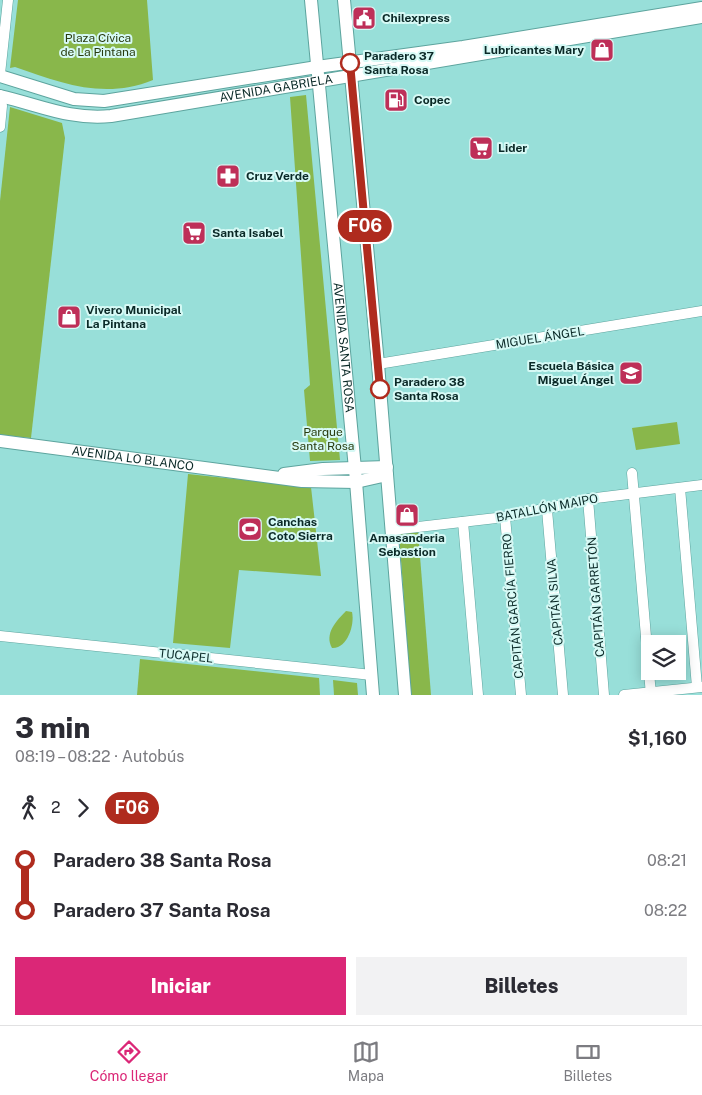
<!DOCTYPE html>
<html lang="es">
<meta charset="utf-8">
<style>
:root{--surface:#fff;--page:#f2f2f3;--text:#2b2b33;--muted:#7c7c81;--line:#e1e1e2;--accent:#db2777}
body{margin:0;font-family:"Public Sans",sans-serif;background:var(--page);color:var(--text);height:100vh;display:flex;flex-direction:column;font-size:19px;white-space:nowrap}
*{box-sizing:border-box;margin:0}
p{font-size:16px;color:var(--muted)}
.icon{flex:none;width:28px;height:28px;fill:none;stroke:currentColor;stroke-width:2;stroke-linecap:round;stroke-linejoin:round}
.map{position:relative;height:695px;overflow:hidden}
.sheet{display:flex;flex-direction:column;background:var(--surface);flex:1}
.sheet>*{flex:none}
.badge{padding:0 10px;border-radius:16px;font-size:18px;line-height:32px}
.buttons{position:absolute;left:641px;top:635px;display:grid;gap:10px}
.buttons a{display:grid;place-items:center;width:45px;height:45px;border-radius:0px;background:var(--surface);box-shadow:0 2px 12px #0003;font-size:25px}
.map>.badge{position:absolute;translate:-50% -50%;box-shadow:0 0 0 2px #fff}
.legs{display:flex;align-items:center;gap:8px;height:55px;padding:0 15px;font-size:16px}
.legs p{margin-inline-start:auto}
.summary{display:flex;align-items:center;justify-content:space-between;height:85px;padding:0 15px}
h1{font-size:28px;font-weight:800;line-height:38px}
.cta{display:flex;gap:10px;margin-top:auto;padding:10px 15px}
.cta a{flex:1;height:58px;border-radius:0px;background:var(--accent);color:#fff;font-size:20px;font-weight:800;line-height:58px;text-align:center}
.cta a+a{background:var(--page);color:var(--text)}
ul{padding:0 15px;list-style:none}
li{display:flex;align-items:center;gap:18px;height:50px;font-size:19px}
li i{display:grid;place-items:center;width:8px;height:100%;margin:0 6px;background:currentColor}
li i::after{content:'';width:12px;height:12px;margin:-6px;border:4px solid;border-radius:50%;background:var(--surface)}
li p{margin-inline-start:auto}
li:first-child i{background:linear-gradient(#0000 50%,currentColor 0)}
li:last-child i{background:linear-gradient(currentColor 50%,#0000 0)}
.menu{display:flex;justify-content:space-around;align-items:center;height:70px;border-top:1px solid var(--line);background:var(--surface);font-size:14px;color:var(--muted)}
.menu a{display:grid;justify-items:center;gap:2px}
.menu .selected{color:var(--accent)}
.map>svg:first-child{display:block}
</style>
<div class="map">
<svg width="702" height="695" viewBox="0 0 702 695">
<rect width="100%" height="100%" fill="#98dfd9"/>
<g fill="#89b74b">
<path d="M18 0H147L153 80C104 100 61 83 15 67L10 68Z"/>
<path d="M306 95 340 460 310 461 304 390 310 385 290 97Z"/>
<path d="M10 107 62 123 65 138 31 438 0 435V201Z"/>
<path d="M677 422 680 444 636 450 632 428Z"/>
<path d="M188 474 311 487 321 576 239 570 230 648 173 643Z"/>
<path d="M418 531 431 695H411L399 533Z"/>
<path d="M346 611 352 612C355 625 347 649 332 648 324 634 336 621 346 611Z"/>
<path d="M140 659 319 678 320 695H137Z"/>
<path d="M333 680 357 683 358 695H334Z"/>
</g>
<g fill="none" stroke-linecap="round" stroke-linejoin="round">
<g stroke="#5da49e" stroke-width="11">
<g id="minor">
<path d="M0 74 8 0"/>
<path d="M0 95 2 106 0 127"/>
<path d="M378 364 702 311"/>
<path d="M632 473 651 695"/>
<path d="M680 488 697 687"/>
<path d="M588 499 604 695"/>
<path d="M547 510 563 695"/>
<path d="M505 517 521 695"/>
<path d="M463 522 478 695"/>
<path d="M392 530 505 517 596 498 702 485"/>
<path d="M0 636 372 675"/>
<path d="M624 695 702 687"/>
</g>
</g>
<g stroke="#5da49e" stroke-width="14">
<g id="major">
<path id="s1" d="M311 0 355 469 373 695"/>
<path d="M344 0 378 364 405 695"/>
<path d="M0 76 74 99 104 101 317 67 463 47 702 8"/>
<path id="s2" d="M0 96C40 105 69 120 111 116L702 17"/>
<path id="s3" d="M0 441 302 481 356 482 387 475"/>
<path d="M284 474 323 469 387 467"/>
</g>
</g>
<use href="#minor" stroke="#fff" stroke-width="10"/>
<use href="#major" stroke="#fff" stroke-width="12"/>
</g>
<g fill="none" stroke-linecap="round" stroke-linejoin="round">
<g stroke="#fff" stroke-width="11">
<path id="line-1" d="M350 63 380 389"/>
</g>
<use href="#line-1" stroke="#af2b1e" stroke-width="8"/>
</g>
<defs>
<g id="civic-square" transform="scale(1.25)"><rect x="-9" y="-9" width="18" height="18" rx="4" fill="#be2f58" stroke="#d6f9f5"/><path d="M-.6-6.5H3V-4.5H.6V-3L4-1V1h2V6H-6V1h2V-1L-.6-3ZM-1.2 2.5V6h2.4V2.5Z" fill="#fff"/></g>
<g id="shop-square" transform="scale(1.25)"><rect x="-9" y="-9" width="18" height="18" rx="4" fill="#be2f58" stroke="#d6f9f5"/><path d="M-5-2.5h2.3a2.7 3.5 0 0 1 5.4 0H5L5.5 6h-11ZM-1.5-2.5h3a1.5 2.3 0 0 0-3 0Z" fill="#fff"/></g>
<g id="fuel-square" transform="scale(1.25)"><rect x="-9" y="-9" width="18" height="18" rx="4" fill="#be2f58" stroke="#d6f9f5"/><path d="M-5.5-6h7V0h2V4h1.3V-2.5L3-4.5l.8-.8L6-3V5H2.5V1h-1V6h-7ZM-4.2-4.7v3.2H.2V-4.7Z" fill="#fff"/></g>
<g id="supermarket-square" transform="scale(1.25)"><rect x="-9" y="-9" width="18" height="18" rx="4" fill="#be2f58" stroke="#d6f9f5"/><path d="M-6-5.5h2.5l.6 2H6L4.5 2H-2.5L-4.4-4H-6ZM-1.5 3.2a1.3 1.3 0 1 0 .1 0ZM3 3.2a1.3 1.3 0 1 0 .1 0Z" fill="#fff"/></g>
<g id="pharmacy-square" transform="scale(1.25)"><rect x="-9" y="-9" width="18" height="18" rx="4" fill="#be2f58" stroke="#d6f9f5"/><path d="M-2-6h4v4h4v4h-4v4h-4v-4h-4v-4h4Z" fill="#fff"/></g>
<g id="school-square" transform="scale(1.25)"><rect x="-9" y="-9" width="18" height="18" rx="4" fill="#be2f58" stroke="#d6f9f5"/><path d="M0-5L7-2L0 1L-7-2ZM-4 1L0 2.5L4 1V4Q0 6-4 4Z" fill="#fff"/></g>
<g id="stadium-square" transform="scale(1.25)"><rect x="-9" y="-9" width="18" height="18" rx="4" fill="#be2f58" stroke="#d6f9f5"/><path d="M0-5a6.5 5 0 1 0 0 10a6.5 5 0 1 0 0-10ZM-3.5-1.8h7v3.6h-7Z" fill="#fff"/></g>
</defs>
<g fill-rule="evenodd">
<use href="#civic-square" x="364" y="18"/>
<use href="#shop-square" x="602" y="50"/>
<use href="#fuel-square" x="396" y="100"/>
<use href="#supermarket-square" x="481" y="148"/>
<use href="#pharmacy-square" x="228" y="176"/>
<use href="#supermarket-square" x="194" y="233"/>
<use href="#shop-square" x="69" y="317"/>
<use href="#school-square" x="631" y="373"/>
<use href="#shop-square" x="407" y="515"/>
<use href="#stadium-square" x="250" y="529"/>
</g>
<g fill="#fff" stroke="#af2b1e" stroke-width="2.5">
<circle cx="350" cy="63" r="9"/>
<circle cx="380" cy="389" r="9"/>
</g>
<g text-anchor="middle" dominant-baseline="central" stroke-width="4" stroke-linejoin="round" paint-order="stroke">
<g font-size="12" font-weight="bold" fill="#0a2927" stroke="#d6f9f5" text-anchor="start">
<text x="382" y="18">Chilexpress</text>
<text x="584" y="50" text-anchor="end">Lubricantes Mary</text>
<text x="414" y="100">Copec</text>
<text x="498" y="148">Lider</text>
<text x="246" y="176">Cruz Verde</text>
<text x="212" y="233">Santa Isabel</text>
<text x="86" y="310">Vivero Municipal<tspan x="86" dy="14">La Pintana</tspan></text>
<text x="614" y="366" text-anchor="end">Escuela Básica<tspan x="614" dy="14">Miguel Ángel</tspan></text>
<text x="268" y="522">Canchas<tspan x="268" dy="14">Coto Sierra</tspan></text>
<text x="407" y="538" text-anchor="middle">Amasanderia<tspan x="407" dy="14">Sebastion</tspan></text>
</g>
<g font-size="12" fill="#293b0f" stroke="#d6f9f5">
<text x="98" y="38">Plaza Cívica<tspan x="98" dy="14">de La Pintana</tspan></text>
<text x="323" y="432">Parque<tspan x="323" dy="14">Santa Rosa</tspan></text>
</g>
<g font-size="12" font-weight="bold" fill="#0a2927" stroke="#d6f9f5" text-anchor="start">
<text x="364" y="56">Paradero 37<tspan x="364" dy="14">Santa Rosa</tspan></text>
<text x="394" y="382">Paradero 38<tspan x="394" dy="14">Santa Rosa</tspan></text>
</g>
<g font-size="12" fill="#0a2927" stroke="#d6f9f5">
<text stroke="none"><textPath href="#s2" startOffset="281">AVENIDA GABRIELA</textPath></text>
<text transform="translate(540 338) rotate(-9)">MIGUEL ÁNGEL</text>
<text stroke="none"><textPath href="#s1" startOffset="349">AVENIDA SANTA ROSA</textPath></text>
<text stroke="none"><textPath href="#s3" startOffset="134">AVENIDA LO BLANCO</textPath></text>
<text transform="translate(547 508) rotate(-11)">BATALLÓN MAIPO</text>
<text transform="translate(596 597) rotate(-94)">CAPITÁN GARRETÓN</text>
<text transform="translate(555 602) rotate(-95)">CAPITÁN SILVA</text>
<text transform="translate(513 606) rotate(-95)">CAPITÁN GARCÍA FIERRO</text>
<text transform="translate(186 656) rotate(6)">TUCAPEL</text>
</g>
</g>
</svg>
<div class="buttons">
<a><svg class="icon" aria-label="layers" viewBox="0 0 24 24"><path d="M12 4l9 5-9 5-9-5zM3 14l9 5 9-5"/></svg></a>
</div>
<b class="badge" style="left:365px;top:226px;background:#af2b1e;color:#fff">F06</b>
</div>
<section class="sheet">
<div class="summary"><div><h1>3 min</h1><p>08:19 – 08:22 · Autobús</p></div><b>$1,160</b></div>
<div class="legs"><svg class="icon" aria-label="walk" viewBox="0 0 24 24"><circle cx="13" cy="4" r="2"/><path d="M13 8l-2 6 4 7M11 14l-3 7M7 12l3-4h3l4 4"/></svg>2<svg class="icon" aria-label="forward" viewBox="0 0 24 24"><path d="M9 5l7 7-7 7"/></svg><b class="badge" style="background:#af2b1e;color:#fff">F06</b></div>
<ul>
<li><i style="color:#af2b1e"></i><b>Paradero 38 Santa Rosa</b><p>08:21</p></li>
<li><i style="color:#af2b1e"></i><b>Paradero 37 Santa Rosa</b><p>08:22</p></li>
</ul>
<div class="cta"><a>Iniciar</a><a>Billetes</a></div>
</section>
<nav class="menu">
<a class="selected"><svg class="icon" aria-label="directions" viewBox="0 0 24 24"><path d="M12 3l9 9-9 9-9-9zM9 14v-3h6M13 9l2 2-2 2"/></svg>Cómo llegar</a>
<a><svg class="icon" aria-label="map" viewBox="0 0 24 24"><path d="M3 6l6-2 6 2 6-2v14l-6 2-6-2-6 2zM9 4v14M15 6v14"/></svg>Mapa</a>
<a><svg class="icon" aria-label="tickets" viewBox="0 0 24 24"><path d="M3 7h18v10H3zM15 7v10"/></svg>Billetes</a>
</nav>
